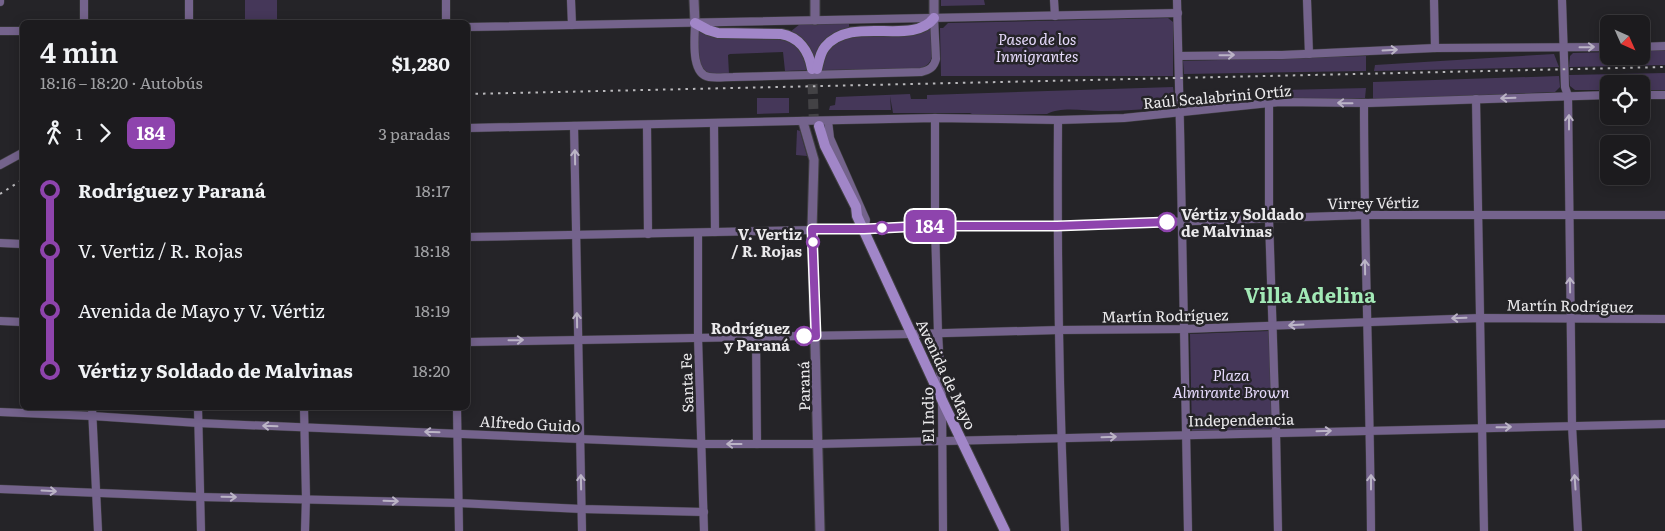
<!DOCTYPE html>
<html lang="es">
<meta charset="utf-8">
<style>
:root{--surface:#1c1b1e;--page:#29282b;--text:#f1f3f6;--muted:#a0a1a4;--line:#3a393c}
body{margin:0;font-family:Literata,serif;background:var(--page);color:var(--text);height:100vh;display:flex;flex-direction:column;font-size:19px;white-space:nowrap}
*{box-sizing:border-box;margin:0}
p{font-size:16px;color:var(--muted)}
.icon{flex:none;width:28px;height:28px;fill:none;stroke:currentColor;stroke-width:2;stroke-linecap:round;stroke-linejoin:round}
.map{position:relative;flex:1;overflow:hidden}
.details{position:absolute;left:20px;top:20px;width:450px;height:390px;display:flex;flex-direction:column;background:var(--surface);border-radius:8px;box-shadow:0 2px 12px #0003,0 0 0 1px var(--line)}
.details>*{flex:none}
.badge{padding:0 10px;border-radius:8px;font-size:18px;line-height:32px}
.needle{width:32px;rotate:135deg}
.fabs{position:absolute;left:1600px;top:15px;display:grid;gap:10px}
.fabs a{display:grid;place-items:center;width:50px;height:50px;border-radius:8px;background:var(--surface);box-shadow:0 2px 12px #0003,0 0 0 1px var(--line);font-size:25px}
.map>.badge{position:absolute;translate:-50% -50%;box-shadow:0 0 0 2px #fff}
.legs{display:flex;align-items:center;gap:8px;height:55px;padding:0 20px;font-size:16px}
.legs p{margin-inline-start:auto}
.head{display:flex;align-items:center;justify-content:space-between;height:85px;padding:0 20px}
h1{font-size:28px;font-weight:600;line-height:38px}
ul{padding:0 20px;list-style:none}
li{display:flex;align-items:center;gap:18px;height:60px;font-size:19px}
li i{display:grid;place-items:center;width:8px;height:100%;margin:0 6px;background:currentColor}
li i::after{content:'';width:12px;height:12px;margin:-6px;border:4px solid;border-radius:50%;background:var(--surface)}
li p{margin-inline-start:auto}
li:first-child i{background:linear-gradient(#0000 50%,currentColor 0)}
li:last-child i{background:linear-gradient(currentColor 50%,#0000 0)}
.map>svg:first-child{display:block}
</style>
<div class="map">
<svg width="1665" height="531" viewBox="0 0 1665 531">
<rect width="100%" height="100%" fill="#252428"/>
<g fill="#453759">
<rect x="245" y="0" width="32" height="19"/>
<path d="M941 0H984L985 5 941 6Z"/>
<path d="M1168 18 1173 22V76H941L940 28H943L948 23Z"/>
<path d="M800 24H849V28L835 33 815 67 790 32Z"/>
<path d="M932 26C932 43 939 62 920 69L822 70 824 57 829 49 845 37Z"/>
<path d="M698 30 787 39 801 49 810 70 785 71 783 52 730 54 728 55 729 74H711L703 71 698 60Z"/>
<path d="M1665 49V65L1569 67 1570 56 1573 53 1609 52V56H1641V50Z"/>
<path d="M1554 54 1559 67 1374 71 1375 65Z"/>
<path d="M1366 56V71L1184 74 1183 61Z"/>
<path d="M1665 73V90H1641V84H1609V90H1575L1570 86 1569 75Z"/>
<path d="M1559 76 1560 87 1555 92 1373 100V82Z"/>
<path d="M1173 87 1175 102 1171 107C1148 109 1124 111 1101 111 1084 111 1062 106 1047 114L974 115 970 113H893L890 96 891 110H829L830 106 835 105 836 97 910 94 911 99H927V95Z"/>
<path d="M1366 88 1365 98 1284 99 1283 90Z"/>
<path d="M757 98H789V113L757 114Z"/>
<path d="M797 130 800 131 807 156 796 155Z"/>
<path d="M1269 331 1272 431 1192 434 1190 334Z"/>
</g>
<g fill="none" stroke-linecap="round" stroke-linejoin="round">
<path stroke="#434245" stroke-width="10" stroke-dasharray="10 5" stroke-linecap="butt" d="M812 69 814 126"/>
<g stroke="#414043" stroke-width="9">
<g id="minor">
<path d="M189 0V22"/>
<path d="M446 0V22"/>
<path d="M571 0 572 25"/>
<path d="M1054 0 1055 16"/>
<path d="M1177 0C1181 177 1186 354 1188 531"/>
<path d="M1307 0 1309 54"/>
<path d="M1434 0 1435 48"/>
<path d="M1562 0 1565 87 1568 96 1572 426 1578 531"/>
<path d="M0 2V0"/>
<path d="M84 22V0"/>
<path d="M695 23C695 37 690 74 709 77 716 78 725 77 733 77L921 72C930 70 934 67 936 59L934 18"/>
<path d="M468 27 1178 13"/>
<path d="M0 31H22"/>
<path d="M1641 47 1665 46"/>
<path d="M1179 56 1282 55 1435 48 1609 47"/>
<path d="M1641 95H1665"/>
<path d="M1476 99 1484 531"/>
<path d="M1269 103V219L1276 432 1278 531"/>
<path d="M1364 103C1364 246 1370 388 1371 531"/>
<path d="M935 118V226L938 333 942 400 943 531"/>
<path d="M1058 120C1057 257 1059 394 1065 531"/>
<path d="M828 121 830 138 866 220 864 229"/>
<path d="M714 124 715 232"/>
<path d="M647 125 648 234"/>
<path d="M574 126 582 531"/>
<path d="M468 128 935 118 1058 120 1124 118 1280 102 1368 103 1609 95"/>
<path d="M0 165 22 153"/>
<path d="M698 233V337L704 531"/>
<path d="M468 237 864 229 925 226H1057L1364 215H1665"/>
<path d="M0 243 22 244"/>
<path d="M0 321 22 322"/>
<path d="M756 336 757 444"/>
<path d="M468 342 911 334 1059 330 1185 329 1480 318 1665 319"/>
<path d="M92 408 98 531"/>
<path d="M198 408 201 531"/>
<path d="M304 408 306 498 305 531"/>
<path d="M457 408 459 531"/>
<path d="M0 412 92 416 198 423 702 444H818L1665 424"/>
<path d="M0 489 200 497 458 503 582 509 704 512"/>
</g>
</g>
<g stroke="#414043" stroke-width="11">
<g id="tertiary">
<path d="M694 0 695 23"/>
<path d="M815 0V20"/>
<path d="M934 0V18"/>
<path d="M803 122 814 160 812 229 820 531"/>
</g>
</g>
<g stroke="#414043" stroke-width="12">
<g id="secondary">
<path d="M695 23 708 30 718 33 781 34C799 37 809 51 812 69"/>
<path d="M817 69C819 61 820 53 825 47 852 14 912 47 934 18"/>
<path d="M819 126 825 146 856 207 857 216 942 400 1005 531"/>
</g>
</g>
<use href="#minor" stroke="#74638c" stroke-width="8"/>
<use href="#tertiary" stroke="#74638c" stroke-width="9"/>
<use href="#secondary" stroke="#a186c8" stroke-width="10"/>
<g stroke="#b9b8bb" stroke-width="2" stroke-dasharray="2.5 5" stroke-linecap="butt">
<path d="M468 94 1665 67"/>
<path d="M0 194 22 180"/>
</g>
</g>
<defs><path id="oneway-shaft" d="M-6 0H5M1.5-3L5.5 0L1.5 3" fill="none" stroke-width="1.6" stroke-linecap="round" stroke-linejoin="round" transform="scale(1.25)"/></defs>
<g stroke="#bbb4c6">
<use href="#oneway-shaft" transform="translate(1587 47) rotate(-1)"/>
<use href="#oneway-shaft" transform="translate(1390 50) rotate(-3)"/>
<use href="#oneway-shaft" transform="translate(1227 55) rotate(-1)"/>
<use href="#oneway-shaft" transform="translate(1508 98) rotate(178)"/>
<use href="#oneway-shaft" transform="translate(1345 103) rotate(-179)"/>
<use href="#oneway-shaft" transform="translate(1569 122) rotate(-90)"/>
<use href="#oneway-shaft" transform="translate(575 157) rotate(-91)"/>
<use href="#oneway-shaft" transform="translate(1365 267) rotate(-91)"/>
<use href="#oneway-shaft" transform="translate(1570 285) rotate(-91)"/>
<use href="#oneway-shaft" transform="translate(1459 318) rotate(178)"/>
<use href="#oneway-shaft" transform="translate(577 320) rotate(-91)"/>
<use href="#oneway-shaft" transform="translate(1296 325) rotate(177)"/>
<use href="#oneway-shaft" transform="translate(516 340) rotate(-1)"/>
<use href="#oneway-shaft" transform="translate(270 426) rotate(-178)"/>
<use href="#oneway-shaft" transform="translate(1504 427) rotate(-1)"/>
<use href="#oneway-shaft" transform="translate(1324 431) rotate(-2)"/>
<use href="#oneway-shaft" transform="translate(432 432) rotate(-178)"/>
<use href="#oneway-shaft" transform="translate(1109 437) rotate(-2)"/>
<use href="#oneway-shaft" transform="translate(734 444) rotate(180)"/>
<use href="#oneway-shaft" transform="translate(581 482) rotate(-91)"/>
<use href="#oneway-shaft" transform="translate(1371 482) rotate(-90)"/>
<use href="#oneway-shaft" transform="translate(1575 482) rotate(-94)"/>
<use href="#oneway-shaft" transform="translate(49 491) rotate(3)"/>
<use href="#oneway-shaft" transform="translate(229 497) rotate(1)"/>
<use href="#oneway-shaft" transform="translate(391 501) rotate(2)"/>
</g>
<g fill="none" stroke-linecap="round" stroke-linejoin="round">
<g stroke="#fff" stroke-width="11">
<path id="line-1" d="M804 336H816L812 229H864L925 226H1057L1167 222"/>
</g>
<use href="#line-1" stroke="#8e44ad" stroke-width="8"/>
</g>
<g fill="#fff" stroke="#8e44ad" stroke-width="2.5">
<circle cx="1167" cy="222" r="9"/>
<circle cx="882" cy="228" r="6"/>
<circle cx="813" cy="242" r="6"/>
<circle cx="804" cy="336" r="9"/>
</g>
<g text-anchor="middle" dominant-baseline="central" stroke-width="5" stroke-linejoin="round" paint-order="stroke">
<g font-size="15" font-style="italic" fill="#e6dafb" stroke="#252428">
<text x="1037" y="38">Paseo de los<tspan x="1037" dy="17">Inmigrantes</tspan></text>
<text x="1231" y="374">Plaza<tspan x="1231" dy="17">Almirante Brown</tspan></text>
</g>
<g font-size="15" fill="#ebeaec" stroke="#252428">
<text transform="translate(1217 96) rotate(-5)">Raúl Scalabrini Ortíz</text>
<text transform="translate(1373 202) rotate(-1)">Virrey Vértiz</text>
<text transform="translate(1570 305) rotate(1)">Martín Rodríguez</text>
<text transform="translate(1165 315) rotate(-1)">Martín Rodríguez</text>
<text transform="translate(947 374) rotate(65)">Avenida de Mayo</text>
<text transform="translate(686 383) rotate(-92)">Santa Fe</text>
<text transform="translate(803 386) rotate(-91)">Paraná</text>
<text transform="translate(927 415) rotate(-91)">El Indio</text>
<text transform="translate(1241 419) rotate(-1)">Independencia</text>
<text transform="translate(530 423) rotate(3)">Alfredo Guido</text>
</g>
<g font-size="15" font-weight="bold" fill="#ebeaec" stroke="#252428" text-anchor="end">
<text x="1181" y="213" text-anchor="start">Vértiz y Soldado<tspan x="1181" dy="17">de Malvinas</tspan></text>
<text x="802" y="233">V. Vertiz<tspan x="802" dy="17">/ R. Rojas</tspan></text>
<text x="790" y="327">Rodríguez<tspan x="790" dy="17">y Paraná</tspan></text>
</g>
<g font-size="20" font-weight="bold" fill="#a2e9b6" stroke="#252428">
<text x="1310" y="294">Villa Adelina</text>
</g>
</g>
</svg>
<div class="fabs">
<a><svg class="needle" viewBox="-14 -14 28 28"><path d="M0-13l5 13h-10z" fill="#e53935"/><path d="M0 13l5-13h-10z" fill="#a0a1a4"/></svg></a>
<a><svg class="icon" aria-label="locate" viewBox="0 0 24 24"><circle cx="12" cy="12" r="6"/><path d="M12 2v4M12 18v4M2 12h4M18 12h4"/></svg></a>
<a><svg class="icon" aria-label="layers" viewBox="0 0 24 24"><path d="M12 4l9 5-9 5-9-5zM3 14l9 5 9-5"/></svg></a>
</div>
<b class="badge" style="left:930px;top:226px;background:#8e44ad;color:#fff">184</b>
<section class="details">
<div class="head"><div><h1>4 min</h1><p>18:16 – 18:20 · Autobús</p></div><b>$1,280</b></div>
<div class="legs"><svg class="icon" aria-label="walk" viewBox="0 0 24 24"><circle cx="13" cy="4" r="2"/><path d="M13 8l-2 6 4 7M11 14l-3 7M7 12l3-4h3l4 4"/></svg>1<svg class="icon" aria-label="forward" viewBox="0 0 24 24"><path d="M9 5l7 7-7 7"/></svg><b class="badge" style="background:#8e44ad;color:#fff">184</b><p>3 paradas</p></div>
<ul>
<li><i style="color:#8e44ad"></i><b>Rodríguez y Paraná</b><p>18:17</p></li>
<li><i style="color:#8e44ad"></i><span>V. Vertiz / R. Rojas</span><p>18:18</p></li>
<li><i style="color:#8e44ad"></i><span>Avenida de Mayo y V. Vértiz</span><p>18:19</p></li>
<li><i style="color:#8e44ad"></i><b>Vértiz y Soldado de Malvinas</b><p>18:20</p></li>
</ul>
</section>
</div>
